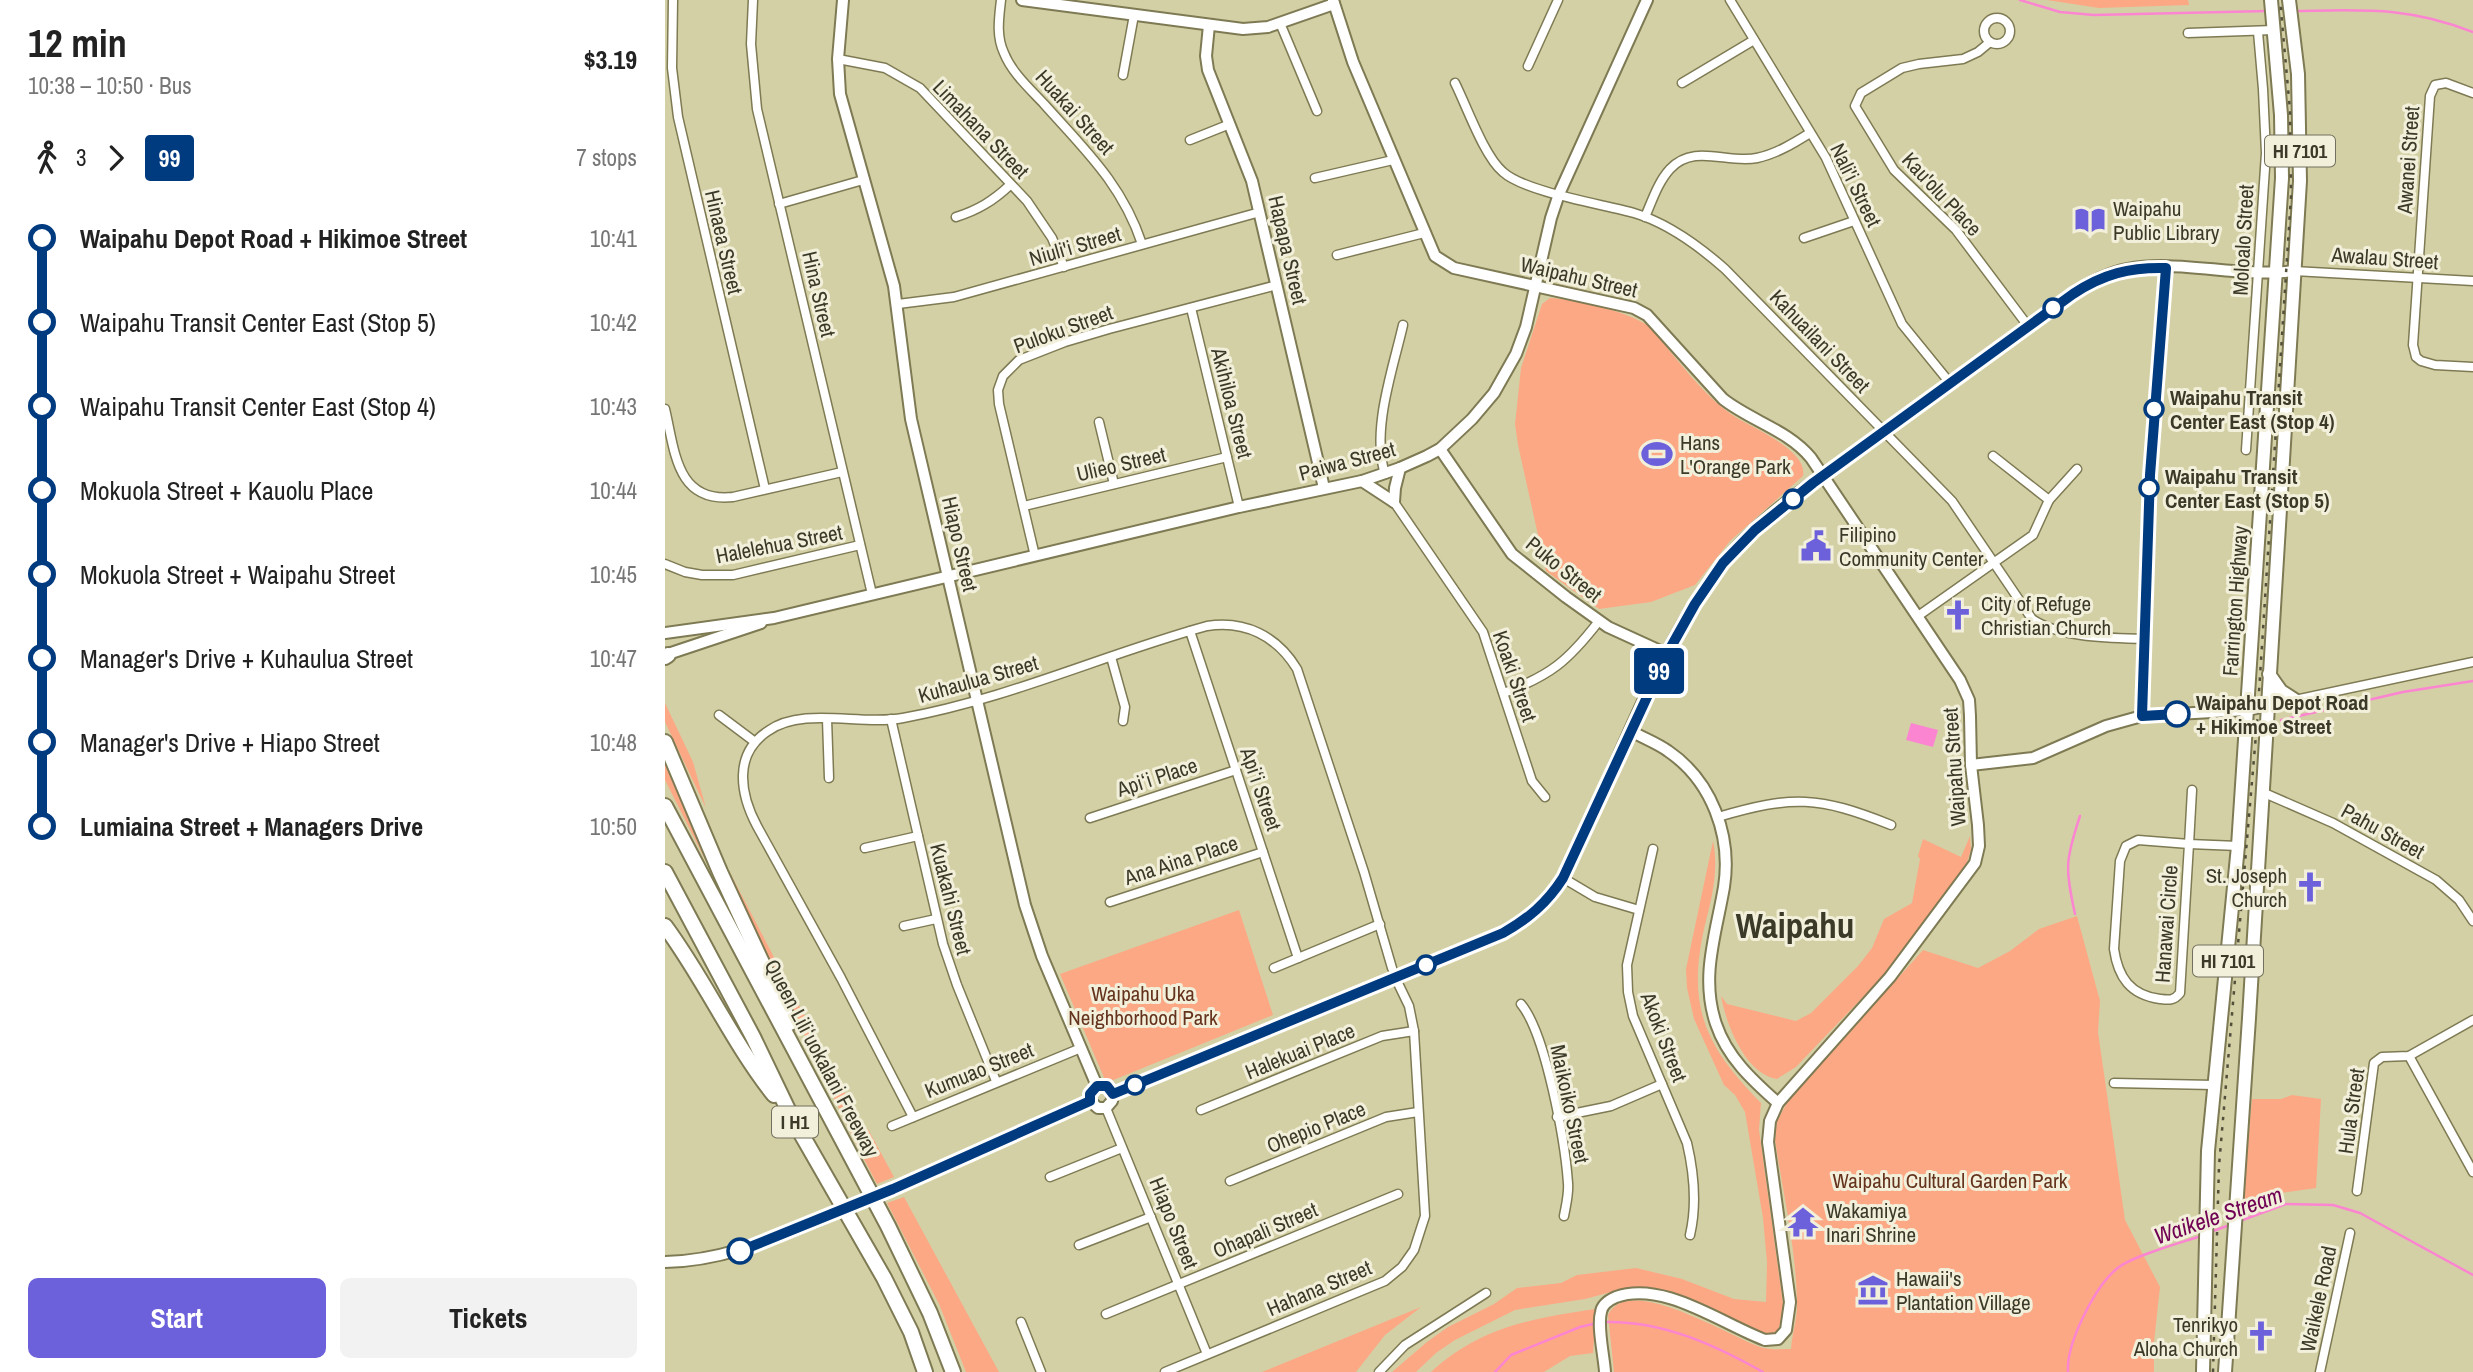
<!DOCTYPE html>
<meta charset="utf-8">
<style>
:root{--surface:#fff;--page:#f2f2f2;--text:#222;--muted:#767676;--accent:#6c61db}
body{margin:0;font-family:"Archivo Narrow",sans-serif;background:var(--page);color:var(--text);height:100vh;display:flex;flex-direction:column;font-size:26px;white-space:nowrap}
*{box-sizing:border-box;margin:0}
p{font-size:23px;color:var(--muted)}
.icon{flex:none;width:38px;height:38px;fill:none;stroke:currentColor;stroke-width:2;stroke-linecap:round;stroke-linejoin:round}
.map{position:relative;flex:1;overflow:hidden}
.side{display:flex;flex-direction:column;background:var(--surface);width:665px}
.side>*{flex:none}
.badge{padding:0 14px;border-radius:5px;font-size:24px;line-height:46px}
.map>.badge{position:absolute;translate:-50% -50%;box-shadow:0 0 0 4px #fff}
.legs{display:flex;align-items:center;gap:10px;height:77px;padding:0 28px;font-size:23px}
.legs p{margin-inline-start:auto}
.head{display:flex;align-items:center;justify-content:space-between;height:119px;padding:0 28px}
h1{font-size:38px;font-weight:700;line-height:52px}
.button{display:flex;gap:14px;margin-top:auto;padding:14px 28px}
.button a{flex:1;height:80px;border-radius:10px;background:var(--accent);color:#fff;font-size:28px;font-weight:700;line-height:80px;text-align:center}
.button a+a{background:var(--page);color:var(--text)}
ul{padding:0 28px;list-style:none}
li{display:flex;align-items:center;gap:24px;height:84px;font-size:26px}
li i{display:grid;place-items:center;width:10px;height:100%;margin:0 9px;background:currentColor}
li i::after{content:'';width:18px;height:18px;margin:-9px;border:5px solid;border-radius:50%;background:var(--surface)}
li p{margin-inline-start:auto}
li:first-child i{background:linear-gradient(#0000 50%,currentColor 0)}
li:last-child i{background:linear-gradient(currentColor 50%,#0000 0)}
main{display:flex;flex:1;min-height:0}
.map>svg:first-child{display:block}
</style>
<main>
<section class="side">
<div class="head"><div><h1>12 min</h1><p>10:38 – 10:50 · Bus</p></div><b>$3.19</b></div>
<div class="legs"><svg class="icon" aria-label="walk" viewBox="0 0 24 24"><circle cx="13" cy="4" r="2"/><path d="M13 8l-2 6 4 7M11 14l-3 7M7 12l3-4h3l4 4"/></svg>3<svg class="icon" aria-label="forward" viewBox="0 0 24 24"><path d="M9 5l7 7-7 7"/></svg><b class="badge" style="background:#003b80;color:#fff">99</b><p>7 stops</p></div>
<ul>
<li><i style="color:#003b80"></i><b>Waipahu Depot Road + Hikimoe Street</b><p>10:41</p></li>
<li><i style="color:#003b80"></i><span>Waipahu Transit Center East (Stop 5)</span><p>10:42</p></li>
<li><i style="color:#003b80"></i><span>Waipahu Transit Center East (Stop 4)</span><p>10:43</p></li>
<li><i style="color:#003b80"></i><span>Mokuola Street + Kauolu Place</span><p>10:44</p></li>
<li><i style="color:#003b80"></i><span>Mokuola Street + Waipahu Street</span><p>10:45</p></li>
<li><i style="color:#003b80"></i><span>Manager's Drive + Kuhaulua Street</span><p>10:47</p></li>
<li><i style="color:#003b80"></i><span>Manager's Drive + Hiapo Street</span><p>10:48</p></li>
<li><i style="color:#003b80"></i><b>Lumiaina Street + Managers Drive</b><p>10:50</p></li>
</ul>
<div class="button"><a>Start</a><a>Tickets</a></div>
</section>
<div class="map">
<svg width="1808" height="1372" viewBox="0 0 1808 1372">
<rect width="100%" height="100%" fill="#d4d0a6"/>
<g fill="#fca885">
<path d="M1382 0H1523L1524 5 1434 8Z"/>
<path d="M885 298C910 299 965 312 985 327 1010 356 1039 398 1072 418 1090 429 1143 451 1138 476L1065 541 1030 585 986 602 934 609 881 571 853 445 850 424 856 368 877 304Z"/>
<path d="M0 703 28 762 41 808 0 722Z"/>
<path d="M0 755 64 907 0 780Z"/>
<path d="M1305 836 1306 850 1299 871 1218 976 1131 1067 1112 1079C1080 1074 1061 1024 1056 996L1062 1004 1131 1021 1146 1013 1193 966 1207 948 1219 919 1247 903 1255 859 1253 856 1258 839 1296 857Z"/>
<path d="M1048 841C1054 870 1047 897 1040 925 1021 1006 1040 1046 1096 1103L1094 1130 1119 1311 1113 1331 1104 1334 1091 1331 1022 1298 994 1290 965 1287 920 1299 850 1310 790 1340 771 1353 751 1372H727L762 1342 783 1327 829 1304 852 1288 896 1283 912 1275 971 1268 1017 1279 1069 1299 1101 1302 1102 1262 1098 1218 1080 1112 1070 1095 1059 1085 1029 1019 1022 988 1021 969Z"/>
<path d="M51 846 199 1130 203 1129 229 1177 212 1184 188 1138Z"/>
<path d="M574 910 608 1015 446 1081 440 1080 395 974Z"/>
<path d="M1412 916 1435 1001 1433 1032 1460 1220 1495 1287 1489 1342V1372H949L943 1315C964 1271 1069 1340 1099 1348 1108 1350 1117 1349 1126 1349 1127 1334 1132 1320 1132 1306 1132 1253 1118 1193 1110 1140L1112 1121 1123 1101 1258 950 1313 968 1345 951 1374 929Z"/>
<path d="M1627 1095 1656 1099 1651 1188 1608 1194 1577 1208 1587 1099H1616Z"/>
<path d="M239 1197 334 1372H301L274 1304 222 1203Z"/>
<path d="M756 1307 720 1335 691 1372H597Z"/>
<path d="M931 1309 928 1353 905 1356 879 1372H766C815 1327 868 1318 931 1309Z"/>
</g>
<path fill="#fb85d0" d="M1246 723 1273 730 1268 747 1241 740Z"/>
<g fill="none" stroke-linecap="round" stroke-linejoin="round">
<g stroke="#fb85d0" stroke-width="2.5">
<path d="M1355 0 1395 12 1429 15 1602 11"/>
<path d="M1629 11C1698 10 1742 6 1808 32"/>
<path d="M1616 720 1738 692 1808 681"/>
<path d="M1562 735H1572"/>
<path d="M1410 914C1400 868 1400 861 1415 816"/>
<path d="M1575 1221 1621 1204 1668 1205 1695 1213 1808 1275"/>
<path d="M1545 1232 1565 1225"/>
<path d="M939 1322C996 1320 1050 1345 1098 1372"/>
<path d="M830 1372 846 1355 915 1327 932 1323"/>
<path d="M1403 1372C1401 1343 1431 1284 1454 1267 1471 1255 1515 1243 1536 1236"/>
</g>
<g stroke="#7e7a53" stroke-width="11">
<g id="street">
<path d="M8 0 7 68 13 117 100 489"/>
<path d="M88 0 86 44 92 109 207 594"/>
<path d="M336 0C334 18 331 36 339 53 347 73 365 89 379 104 420 150 457 184 477 244"/>
<path d="M1065 0 1161 158 1237 324 1285 383"/>
<circle cx="1332" cy="31" r="13"/>
<path d="M615 23 652 111"/>
<path d="M1523 33 1609 30"/>
<path d="M1325 42 1313 52 1298 59 1254 64 1237 68 1196 93 1190 106 1229 170 1291 230 1363 326"/>
<path d="M173 59 220 68 255 88 362 201 387 238 399 267"/>
<path d="M863 66 893 0"/>
<path d="M458 75 469 15"/>
<path d="M790 83C802 107 819 156 838 172 860 192 937 204 969 213 1003 223 1034 246 1060 269L1287 501 1367 619C1394 638 1447 638 1479 639"/>
<path d="M1017 83 1089 40"/>
<path d="M1808 93 1781 83 1770 85 1765 96 1748 345 1751 357 1756 361 1770 365 1808 367"/>
<path d="M525 140 565 124"/>
<path d="M650 178 728 160"/>
<path d="M114 204 198 180"/>
<path d="M291 217C313 210 328 201 345 185"/>
<path d="M980 217C987 201 993 182 1005 169 1029 143 1062 164 1092 158 1111 154 1129 143 1145 133"/>
<path d="M1139 238 1189 221"/>
<path d="M672 255 759 233"/>
<path d="M1629 271 1808 281"/>
<path d="M233 304 289 297 595 212"/>
<path d="M526 308 574 507"/>
<path d="M0 409C10 451 11 503 68 497L177 472"/>
<path d="M434 422 449 484"/>
<path d="M1581 450 1601 153 1598 89 1593 32"/>
<path d="M1328 456 1384 500"/>
<path d="M720 474C706 430 728 369 738 325"/>
<path d="M729 502 818 632 867 781 880 797"/>
<path d="M359 506 562 457"/>
<path d="M370 556 334 404 333 390 338 376 354 360 400 342 444 329 612 285"/>
<path d="M0 564 20 572 37 575H68L195 545"/>
<path d="M1253 616 1368 535 1384 500 1412 469"/>
<path d="M525 631 633 958"/>
<path d="M446 657 460 707 458 721"/>
<path d="M839 693C886 675 903 661 934 621"/>
<path d="M1602 706 1808 662"/>
<path d="M54 715 90 742"/>
<path d="M1477 716 1485 475 1501 268"/>
<path d="M162 719 164 778"/>
<path d="M226 719 278 944 292 985 331 1081"/>
<path d="M1527 790 1524 844 1573 846"/>
<path d="M1597 792 1668 823 1771 880 1794 900 1808 921"/>
<path d="M1053 817C1128 795 1153 796 1226 825"/>
<path d="M425 818 571 770"/>
<path d="M1473 840 1524 844 1515 993C1509 1001 1503 1000 1495 999 1465 995 1453 977 1449 949L1455 861 1461 846Z"/>
<path d="M200 848 253 836"/>
<path d="M988 849 962 965 963 992 968 1016 1022 1143C1029 1173 1032 1205 1025 1235"/>
<path d="M898 878 930 897 974 910"/>
<path d="M445 902 598 852"/>
<path d="M239 926 271 919"/>
<path d="M609 968 715 924"/>
<path d="M856 1004C881 1034 900 1142 903 1183 904 1194 901 1205 899 1216"/>
<path d="M1744 1056 1808 1172"/>
<path d="M1449 1083 1549 1085"/>
<path d="M441 1108 542 1354"/>
<path d="M536 1110 717 1036 749 1031"/>
<path d="M248 1117 176 978 92 826C75 794 68 754 103 731 138 706 196 726 238 718 343 699 440 654 542 626 580 620 612 636 632 669L699 872 727 968"/>
<path d="M892 1117 946 1106 997 1084"/>
<path d="M227 1126 416 1048"/>
<path d="M385 1177 457 1148"/>
<path d="M565 1181 721 1117 753 1112"/>
<path d="M1692 1191 1709 1063 1717 1057 1744 1056 1808 1020"/>
<path d="M414 1245 486 1217"/>
<path d="M441 1314 733 1194"/>
<path d="M356 1322 376 1372"/>
<path d="M500 1372 720 1281 737 1267 749 1250 760 1216 749 1031 744 1006 730 977"/>
<path d="M714 1372 740 1345 821 1293"/>
<path d="M1655 1372 1685 1233"/>
</g>
</g>
<g stroke="#7e7a53" stroke-width="14">
<g id="secondary">
<path d="M178 0 173 59 175 94 229 286 246 419 360 905 377 956 432 1086"/>
<path d="M357 0 578 29 603 27 669 4"/>
<path d="M668 0 688 62 770 256 789 268 969 308 982 315 1058 399C1086 421 1123 430 1146 458L1295 680 1304 700 1305 716 1306 765 1313 825 1314 846 1310 863 1225 977 1113 1103 1105 1121 1103 1142 1125 1302 1121 1330 1113 1339 1100 1340C1057 1324 998 1280 951 1297 944 1300 937 1305 936 1312 932 1327 939 1356 940 1372"/>
<path d="M544 25 541 56 543 70 587 181 659 488"/>
<path d="M775 449 847 554 901 597 943 627 1002 654"/>
<path d="M697 481 729 502"/>
<path d="M729 502 730 488 735 468"/>
<path d="M0 633 109 618 574 507 697 481 735 468 762 456 775 449 807 419 829 393 851 354 861 327 886 218 894 194 982 0"/>
<path d="M0 655 96 623"/>
<path d="M966 731C978 738 992 743 1003 751 1047 781 1067 836 1059 887 1051 934 1035 977 1051 1024 1062 1057 1087 1080 1113 1103"/>
<path d="M1306 765 1368 758 1441 726 1477 716 1582 710 1602 706"/>
<path d="M448 1094 838 933C863 919 882 903 898 878 949 777 987 656 1056 566 1094 516 1152 480 1202 444 1270 394 1339 343 1408 294 1425 282 1442 273 1462 269 1513 259 1574 278 1629 271"/>
<path d="M425 1101 433 1108H441L447 1101 448 1094"/>
<path d="M228 1189 425 1101"/>
<path d="M0 1262C54 1261 100 1242 149 1222"/>
</g>
</g>
<g stroke="#7e7a53" stroke-width="16">
<g id="primary">
<path d="M1604 674 1616 691 1630 700"/>
<path d="M1538 1372 1543 1151 1573 846 1617 178 1616 115 1606 0"/>
<path d="M1560 1372 1584 1018 1635 181 1633 74 1624 0"/>
</g>
</g>
<g stroke="#7e7a53" stroke-width="18">
<g id="highway">
<path d="M0 657 3 655"/>
<path d="M0 742 55 872 125 1023"/>
<path d="M0 806 223 1226 265 1313 288 1372"/>
<path d="M0 872 88 1037 126 1116 219 1278 246 1332 260 1372"/>
<path d="M0 926C40 980 67 1042 109 1095"/>
</g>
</g>
<use href="#street" stroke="#fff" stroke-width="8"/>
<use href="#secondary" stroke="#fff" stroke-width="10"/>
<use href="#primary" stroke="#fff" stroke-width="12"/>
<use href="#highway" stroke="#fff" stroke-width="14"/>
<path stroke="#52503b" stroke-width="2.5" stroke-dasharray="3.5 7" stroke-linecap="butt" d="M1548 1372 1554 1166 1592 723 1626 196 1625 110 1615 0"/>
<g stroke="#7e7a53" stroke-width="14" stroke-linecap="butt">
<path id="secondary-bridge" d="M149 1222 228 1189"/>
</g>
<use href="#secondary-bridge" stroke="#fff" stroke-width="10"/>
</g>
<g fill="none" stroke-linecap="round" stroke-linejoin="round">
<g stroke="#fff" stroke-width="16">
<path id="line-1" d="M75 1251 228 1189 425 1101V1094L432 1086H442L448 1094 838 933C863 919 882 903 898 878L1002 654 1030 604 1058 563 1090 530 1148 483 1408 294C1438 274 1465 267 1501 268L1485 475 1477 716 1512 714"/>
</g>
<use href="#line-1" stroke="#003b80" stroke-width="10"/>
</g>
<defs>
<g id="library-bare" transform="scale(2.415)"><path d="M-6-4Q-3-5.5-.7-3.5V5Q-3 3-6 4ZM6-4Q3-5.5 .7-3.5V5Q3 3 6 4Z" fill="#6c61db" stroke="#f2f0db" stroke-width="2.5" paint-order="stroke"/></g>
<g id="stadium-bare" transform="scale(2.415)"><path d="M0-5a6.5 5 0 1 0 0 10a6.5 5 0 1 0 0-10ZM-3.5-1.8h7v3.6h-7Z" fill="#6c61db" stroke="#f2f0db" stroke-width="2.5" paint-order="stroke"/></g>
<g id="civic-bare" transform="scale(2.415)"><path d="M-.6-6.5H3V-4.5H.6V-3L4-1V1h2V6H-6V1h2V-1L-.6-3ZM-1.2 2.5V6h2.4V2.5Z" fill="#6c61db" stroke="#f2f0db" stroke-width="2.5" paint-order="stroke"/></g>
<g id="church-bare" transform="scale(2.415)"><path d="M-1.2-6h2.4v3.5h3.3v2.4h-3.3V6h-2.4V-.1h-3.3v-2.4h3.3Z" fill="#6c61db" stroke="#f2f0db" stroke-width="2.5" paint-order="stroke"/></g>
<g id="temple-bare" transform="scale(2.415)"><path d="M0-6L5-2H3V0L6.5 2.5H4V6H1.5V3h-3V6H-4V2.5H-6.5L-3 0V-2H-5Z" fill="#6c61db" stroke="#f2f0db" stroke-width="2.5" paint-order="stroke"/></g>
<g id="museum-bare" transform="scale(2.415)"><path d="M0-6L6-3V-2H-6V-3ZM-5-1h2V3h-2ZM-1-1h2V3h-2ZM3-1h2V3H3ZM-6 4H6V6H-6Z" fill="#6c61db" stroke="#f2f0db" stroke-width="2.5" paint-order="stroke"/></g>
</defs>
<g fill-rule="evenodd">
<use href="#library-bare" x="1425" y="220"/>
<use href="#stadium-bare" x="992" y="454"/>
<use href="#civic-bare" x="1151" y="546"/>
<use href="#church-bare" x="1293" y="615"/>
<use href="#church-bare" x="1645" y="887"/>
<use href="#temple-bare" x="1138" y="1222"/>
<use href="#museum-bare" x="1208" y="1290"/>
<use href="#church-bare" x="1596" y="1336"/>
</g>
<g fill="#fff" stroke="#003b80" stroke-width="3.5">
<circle cx="1388" cy="308" r="9"/>
<circle cx="1489" cy="409" r="9"/>
<circle cx="1484" cy="488" r="9"/>
<circle cx="1128" cy="499" r="9"/>
<circle cx="1512" cy="714" r="12"/>
<circle cx="761" cy="965" r="9"/>
<circle cx="470" cy="1085" r="9"/>
<circle cx="75" cy="1251" r="12"/>
</g>
<g text-anchor="middle" dominant-baseline="central" stroke-width="6" stroke-linejoin="round" paint-order="stroke">
<g fill="#f2f0db" stroke="#72705e" stroke-width="2">
<rect x="1600" y="135.5" width="70" height="31" rx="5"/>
<rect x="1528" y="945.5" width="70" height="31" rx="5"/>
<rect x="107" y="1106.5" width="46" height="31" rx="5"/>
</g>
<g font-size="19" font-weight="bold" fill="#3b3928">
<text x="1635" y="151">HI 7101</text>
<text x="1563" y="961">HI 7101</text>
<text x="130" y="1122">I H1</text>
</g>
<g font-size="21" fill="#3b3928" stroke="#f2f0db">
<text transform="translate(410 112) rotate(48)">Huakai Street</text>
<text transform="translate(316 129) rotate(46)">Limahana Street</text>
<text transform="translate(1743 160) rotate(-86)">Awanei Street</text>
<text transform="translate(1191 185) rotate(64)">Nali'i Street</text>
<text transform="translate(1277 194) rotate(47)">Kau'olu Place</text>
<text transform="translate(1578 240) rotate(-87)">Moloalo Street</text>
<text transform="translate(59 242) rotate(77)">Hinaea Street</text>
<text transform="translate(410 246) rotate(-16)">Niuli'i Street</text>
<text transform="translate(623 250) rotate(77)">Hapapa Street</text>
<text transform="translate(1720 258) rotate(4)">Awalau Street</text>
<text transform="translate(914 277) rotate(13)">Waipahu Street</text>
<text transform="translate(154 294) rotate(77)">Hina Street</text>
<text transform="translate(398 329) rotate(-20)">Puloku Street</text>
<text transform="translate(1155 341) rotate(46)">Kahuailani Street</text>
<text transform="translate(567 403) rotate(76)">Akihiloa Street</text>
<text transform="translate(682 461) rotate(-15)">Paiwa Street</text>
<text transform="translate(456 464) rotate(-13)">Ulieo Street</text>
<text transform="translate(114 544) rotate(-11)">Halelehua Street</text>
<text transform="translate(295 544) rotate(77)">Hiapo Street</text>
<text transform="translate(899 569) rotate(39)">Puko Street</text>
<text transform="translate(1570 601) rotate(-86)">Farrington Highway</text>
<text transform="translate(850 676) rotate(71)">Koaki Street</text>
<text transform="translate(313 679) rotate(-16)">Kuhaulua Street</text>
<text transform="translate(1289 767) rotate(-94)">Waipahu Street</text>
<text transform="translate(492 777) rotate(-18)">Apiʻi Place</text>
<text transform="translate(596 789) rotate(71)">Apiʻi Street</text>
<text transform="translate(1718 831) rotate(29)">Pahu Street</text>
<text transform="translate(516 860) rotate(-18)">Ana Aina Place</text>
<text transform="translate(286 899) rotate(76)">Kuakahi Street</text>
<text transform="translate(1501 924) rotate(-86)">Hanawai Circle</text>
<text transform="translate(999 1037) rotate(69)">Akoki Street</text>
<text transform="translate(635 1051) rotate(-22)">Halekuai Place</text>
<text transform="translate(157 1058) rotate(62)">Queen Liliʻuokalani Freeway</text>
<text transform="translate(314 1070) rotate(-22)">Kumuao Street</text>
<text transform="translate(905 1104) rotate(78)">Maikoiko Street</text>
<text transform="translate(1686 1111) rotate(-82)">Hula Street</text>
<text transform="translate(651 1127) rotate(-22)">Ohepio Place</text>
<text transform="translate(509 1223) rotate(68)">Hiapo Street</text>
<text transform="translate(600 1230) rotate(-23)">Ohapali Street</text>
<text transform="translate(654 1288) rotate(-23)">Hahana Street</text>
<text transform="translate(1653 1299) rotate(-78)">Waikele Road</text>
</g>
<g font-size="21" fill="#3b3928" stroke="#f2f0db" text-anchor="start">
<text x="1448" y="208">Waipahu<tspan x="1448" dy="24">Public Library</tspan></text>
<text x="1015" y="442">Hans<tspan x="1015" dy="24">L'Orange Park</tspan></text>
<text x="1174" y="534">Filipino<tspan x="1174" dy="24">Community Center</tspan></text>
<text x="1316" y="603">City of Refuge<tspan x="1316" dy="24">Christian Church</tspan></text>
<text x="1622" y="875" text-anchor="end">St. Joseph<tspan x="1622" dy="24">Church</tspan></text>
<text x="1161" y="1210">Wakamiya<tspan x="1161" dy="24">Inari Shrine</tspan></text>
<text x="1231" y="1278">Hawaii's<tspan x="1231" dy="24">Plantation Village</tspan></text>
<text x="1573" y="1324" text-anchor="end">Tenrikyo<tspan x="1573" dy="24">Aloha Church</tspan></text>
</g>
<g font-size="21" font-weight="bold" fill="#3b3928" stroke="#f2f0db" text-anchor="start">
<text x="1505" y="397">Waipahu Transit<tspan x="1505" dy="24">Center East (Stop 4)</tspan></text>
<text x="1500" y="476">Waipahu Transit<tspan x="1500" dy="24">Center East (Stop 5)</tspan></text>
<text x="1531" y="702">Waipahu Depot Road<tspan x="1531" dy="24">+ Hikimoe Street</tspan></text>
</g>
<g font-size="21" fill="#65331d" stroke="#f2f0db">
<text x="478" y="993">Waipahu Uka<tspan x="478" dy="24">Neighborhood Park</tspan></text>
<text x="1285" y="1180">Waipahu Cultural Garden Park</text>
</g>
<g font-size="23" font-style="italic" fill="#700053" stroke="#f2f0db">
<text transform="translate(1553 1215) rotate(-19)">Waikele Stream</text>
</g>
<g font-size="35" font-weight="bold" fill="#3b3928" stroke="#f2f0db">
<text x="1130" y="925">Waipahu</text>
</g>
</g>
</svg>
<b class="badge" style="left:994px;top:671px;background:#003b80;color:#fff">99</b>
</div>
</main>
